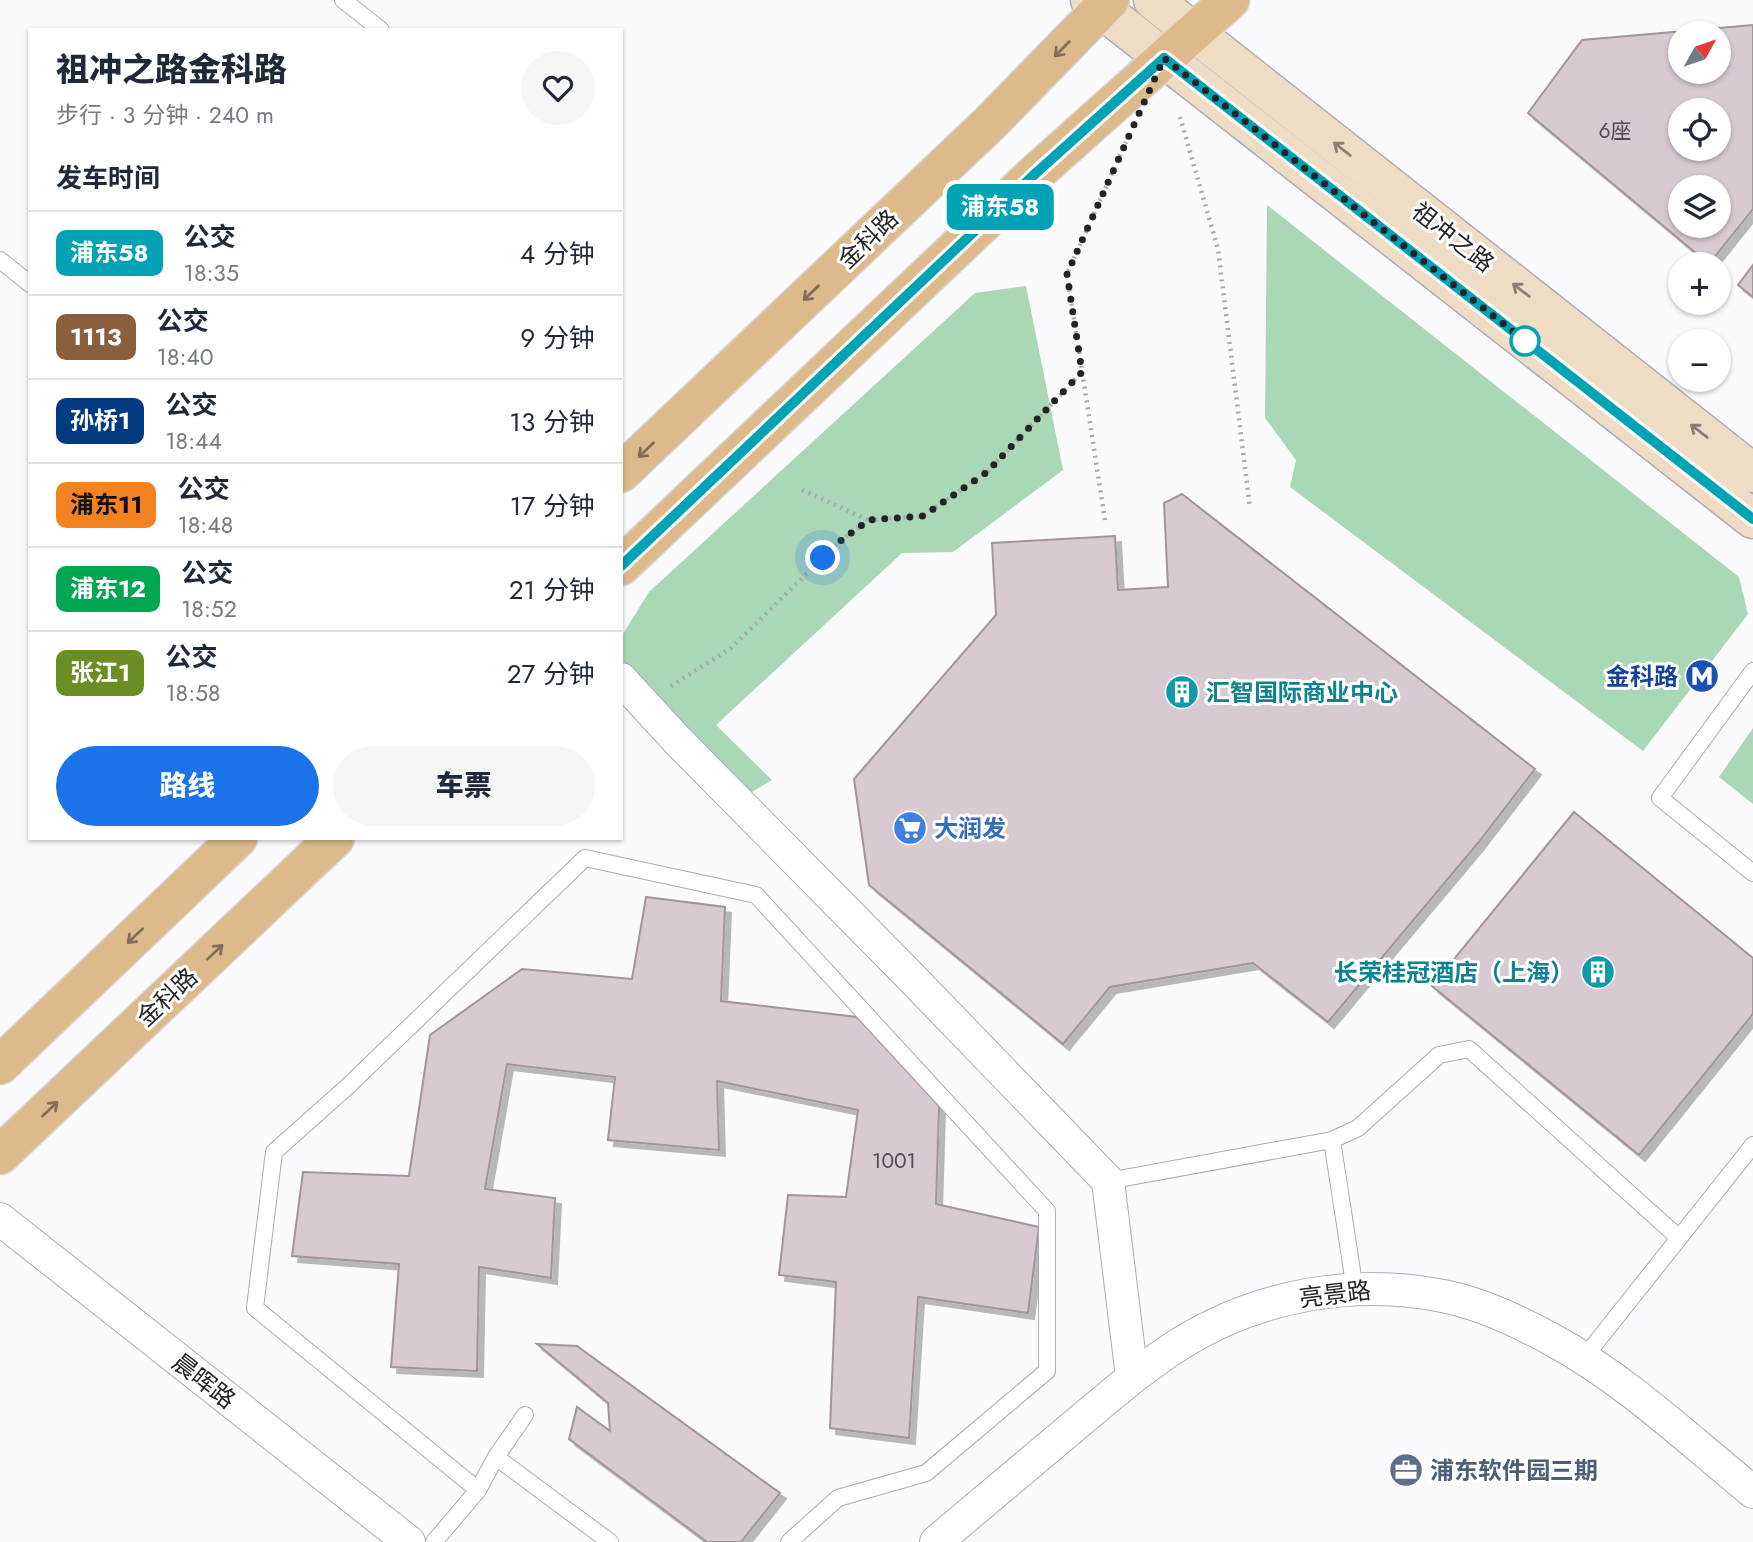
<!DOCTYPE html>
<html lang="zh">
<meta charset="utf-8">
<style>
:root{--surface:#fff;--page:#f6f6f7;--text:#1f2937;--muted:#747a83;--line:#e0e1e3;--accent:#1a73e8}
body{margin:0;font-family:Jost,"Noto Sans SC",sans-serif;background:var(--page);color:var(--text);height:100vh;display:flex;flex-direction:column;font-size:26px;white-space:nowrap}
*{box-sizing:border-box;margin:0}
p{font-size:23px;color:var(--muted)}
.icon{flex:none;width:38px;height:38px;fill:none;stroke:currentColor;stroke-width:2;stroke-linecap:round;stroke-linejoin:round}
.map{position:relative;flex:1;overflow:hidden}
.sheet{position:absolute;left:28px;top:28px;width:595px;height:812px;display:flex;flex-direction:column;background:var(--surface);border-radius:0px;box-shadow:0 2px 5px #0004}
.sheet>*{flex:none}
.badge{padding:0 14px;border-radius:10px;font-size:24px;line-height:46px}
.needle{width:46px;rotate:50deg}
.fabs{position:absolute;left:1668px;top:21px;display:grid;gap:14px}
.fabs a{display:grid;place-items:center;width:63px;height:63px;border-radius:50%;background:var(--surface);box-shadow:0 2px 5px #0004;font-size:35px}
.you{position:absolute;width:35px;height:35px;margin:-18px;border:5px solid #fff;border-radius:50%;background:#1a73e8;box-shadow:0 0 0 10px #1a73e833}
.map>.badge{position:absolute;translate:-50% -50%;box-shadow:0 0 0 4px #fff}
h2{padding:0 28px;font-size:26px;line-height:63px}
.round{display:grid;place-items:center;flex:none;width:74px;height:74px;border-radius:37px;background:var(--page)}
.summary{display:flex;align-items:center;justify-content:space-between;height:119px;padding:0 28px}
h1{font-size:33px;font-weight:800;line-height:52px}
.button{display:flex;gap:14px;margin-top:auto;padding:14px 28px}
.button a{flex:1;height:80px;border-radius:42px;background:var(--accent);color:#fff;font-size:28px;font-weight:800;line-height:80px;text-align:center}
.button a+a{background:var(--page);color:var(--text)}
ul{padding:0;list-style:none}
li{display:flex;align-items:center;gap:21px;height:84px;padding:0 28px;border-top:2px solid var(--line)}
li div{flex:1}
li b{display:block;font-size:26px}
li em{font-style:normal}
li .badge{min-width:77px;font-weight:700;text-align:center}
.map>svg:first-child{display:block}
</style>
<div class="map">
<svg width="1753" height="1542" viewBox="0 0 1753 1542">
<defs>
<filter id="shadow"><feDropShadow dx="6" dy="6" stdDeviation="0" flood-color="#0004"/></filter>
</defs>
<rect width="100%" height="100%" fill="#fbfafd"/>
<g fill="#aad7b5">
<path d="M1267 205 1739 577 1748 614 1643 751 1290 487 1296 460 1265 418Z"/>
<path d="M1026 286 1063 470 953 552 902 553 716 725 772 780 735 802 621 665V637L649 592 975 293Z"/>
<path d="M1753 728V804L1719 777Z"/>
</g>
<g fill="#d7cad3" stroke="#a1949d" stroke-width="2" fill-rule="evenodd" filter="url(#shadow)">
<path d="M1753 25V209L1709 264 1528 113 1582 40ZM1680 33H1718V72H1680ZM1680 110H1718V149H1680ZM1680 187H1718V226H1680Z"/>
<path d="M1753 265V297L1738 285Z"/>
<path d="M1182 494 1535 769 1478 843 1328 1022 1253 963 1110 987 1063 1044 869 885 854 779 996 615 992 543 1115 536 1118 590 1168 587 1164 503Z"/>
<path d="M1574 812 1753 958V1014L1639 1155 1432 986Z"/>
<path d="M646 897 725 907 721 1001 857 1017 939 1106 936 1204 1039 1227 1028 1313 918 1297 909 1438 830 1428 836 1282 779 1275 788 1195 846 1197 858 1110 717 1081 719 1150 608 1140 615 1077 507 1064 485 1189 555 1198 551 1278 479 1267 477 1371 391 1367 399 1264 292 1256 303 1172 409 1176 430 1035 522 969 632 979Z"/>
<path d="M537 1344 577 1346 780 1493 741 1542H707L569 1439 577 1407 610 1431 608 1403Z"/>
</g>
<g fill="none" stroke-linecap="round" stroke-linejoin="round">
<g stroke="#aeaab8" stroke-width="18">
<g id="service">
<path d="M343 0 381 30"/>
<path d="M0 260 30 284"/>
<path d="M1753 671 1660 798 1753 873"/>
<path d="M1332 1140 1355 1290"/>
<path d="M1108 1181 1332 1140 1358 1128 1439 1055 1469 1049 1679 1238"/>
<path d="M1583 1359 1753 1145"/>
<path d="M525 1415 496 1457 478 1490 255 1308 274 1152 347 1087 585 858 756 895 1047 1211V1371L926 1473 838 1498 789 1542"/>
<path d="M496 1457 610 1542"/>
<path d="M434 1542 478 1490"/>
</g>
</g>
<g stroke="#aeaab8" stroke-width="34">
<g id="minor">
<path d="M621 679 677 740 908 974 1108 1181 1132 1377"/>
<path d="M0 1219 409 1542"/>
<path d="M936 1542C982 1503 1028 1465 1074 1426 1109 1397 1144 1366 1183 1342 1259 1295 1356 1278 1443 1296 1479 1303 1518 1321 1551 1339 1625 1379 1688 1439 1753 1492"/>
</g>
</g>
<g stroke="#aeaab8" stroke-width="41">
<g id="secondary">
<path d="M1090 0 1753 519"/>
<path d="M1153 0 1753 473"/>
</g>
</g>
<g stroke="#d7d7d8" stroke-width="41">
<g id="primary">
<path d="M621 473 990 123 1110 0"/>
<path d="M621 566 1036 173 1230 0"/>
<path d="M0 1065 238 838"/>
<path d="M0 1155 335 838"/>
</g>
</g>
<g stroke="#a9a8ac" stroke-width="4.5" stroke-dasharray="2 5" stroke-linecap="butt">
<path d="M1180 117 1218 249 1250 508"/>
<path d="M802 490 868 520"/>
<path d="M1105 520 1067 274 1126 142"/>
<path d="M671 686 731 648 839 542 869 520 923 516 987 472 1082 372"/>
</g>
<use href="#service" stroke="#fff" stroke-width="16"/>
<use href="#minor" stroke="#fff" stroke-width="32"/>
<use href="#secondary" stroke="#eedcc5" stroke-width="38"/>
<use href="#primary" stroke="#ddba8b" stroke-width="38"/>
</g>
<defs><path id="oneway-shaft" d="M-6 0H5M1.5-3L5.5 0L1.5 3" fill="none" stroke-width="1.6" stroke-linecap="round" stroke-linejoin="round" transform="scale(1.75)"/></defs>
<g stroke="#806e59">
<use href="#oneway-shaft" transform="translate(1062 49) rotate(134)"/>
<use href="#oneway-shaft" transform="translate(811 293) rotate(136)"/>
<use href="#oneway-shaft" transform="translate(646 450) rotate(136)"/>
<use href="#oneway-shaft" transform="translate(135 936) rotate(136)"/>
<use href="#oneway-shaft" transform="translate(215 952) rotate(-43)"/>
<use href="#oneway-shaft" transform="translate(50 1109) rotate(-43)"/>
</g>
<g stroke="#887f76">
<use href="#oneway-shaft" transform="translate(1342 149) rotate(-142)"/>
<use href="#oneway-shaft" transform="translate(1521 290) rotate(-142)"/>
<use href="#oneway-shaft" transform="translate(1699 431) rotate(-142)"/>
</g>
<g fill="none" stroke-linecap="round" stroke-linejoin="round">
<g stroke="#fff" stroke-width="16">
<path id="line" d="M621 566 1036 173 1164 58 1753 519"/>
</g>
<use href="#line" stroke="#00a3b4" stroke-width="10"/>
<path stroke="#232227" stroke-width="7" stroke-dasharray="0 12.6" d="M823 558 839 542 869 520 923 516 987 472 1082 372 1067 274 1164 58 1528 343 1525 341"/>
</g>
<defs>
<g id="metro-disc" transform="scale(1.75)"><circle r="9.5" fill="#1a4fb4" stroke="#fff"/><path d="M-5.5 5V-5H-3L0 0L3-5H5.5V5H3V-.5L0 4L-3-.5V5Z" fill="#fff"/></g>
<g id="building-disc" transform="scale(1.75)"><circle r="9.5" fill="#0f9aa8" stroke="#fff"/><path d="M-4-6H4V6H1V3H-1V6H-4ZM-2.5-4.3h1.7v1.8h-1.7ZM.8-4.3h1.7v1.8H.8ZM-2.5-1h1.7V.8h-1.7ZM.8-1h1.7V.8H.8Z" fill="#fff"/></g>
<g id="supermarket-disc" transform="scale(1.75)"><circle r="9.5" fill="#3f7fe0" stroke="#fff"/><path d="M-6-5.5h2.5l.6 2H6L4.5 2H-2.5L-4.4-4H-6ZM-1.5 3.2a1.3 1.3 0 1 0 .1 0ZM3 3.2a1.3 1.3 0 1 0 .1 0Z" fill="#fff"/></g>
<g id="office-disc" transform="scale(1.75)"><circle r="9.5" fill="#5c6f8a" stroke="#fff"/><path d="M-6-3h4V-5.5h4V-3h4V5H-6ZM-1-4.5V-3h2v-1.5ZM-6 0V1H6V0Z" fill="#fff"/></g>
</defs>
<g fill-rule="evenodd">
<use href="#metro-disc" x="1702" y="676"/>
<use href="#building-disc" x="1182" y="692"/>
<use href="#supermarket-disc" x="910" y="828"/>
<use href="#building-disc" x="1598" y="972"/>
<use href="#office-disc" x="1406" y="1470"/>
</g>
<circle fill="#fff" stroke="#00a3b4" stroke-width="3.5" cx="1525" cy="341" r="14"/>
<g text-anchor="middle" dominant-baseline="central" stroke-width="6" stroke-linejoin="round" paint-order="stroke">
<g font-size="21" fill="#504c52">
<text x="1615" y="131">6座</text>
<text x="894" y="1161">1001</text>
</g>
<g font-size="24" fill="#232227" stroke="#fff">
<text transform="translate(1453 237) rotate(38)">祖冲之路</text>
<text transform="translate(868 239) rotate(-44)">金科路</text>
<text transform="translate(167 997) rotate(-43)">金科路</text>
<text transform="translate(1335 1294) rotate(-7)">亮景路</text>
<text transform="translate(204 1381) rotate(38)">晨晖路</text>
</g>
<g font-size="24" font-weight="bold" fill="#164399" stroke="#fff" text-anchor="end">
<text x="1678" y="676">金科路</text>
</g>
<g font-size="24" font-weight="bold" fill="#0d838f" stroke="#fff" text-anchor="start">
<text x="1206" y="692">汇智国际商业中心</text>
<text x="1574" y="972" text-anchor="end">长荣桂冠酒店（上海）</text>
</g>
<g font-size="24" font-weight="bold" fill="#366cbe" stroke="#fff" text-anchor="start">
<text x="934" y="828">大润发</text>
</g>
<g font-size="24" font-weight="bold" fill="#4e5e75" stroke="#fff" text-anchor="start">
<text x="1430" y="1470">浦东软件园三期</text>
</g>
</g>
</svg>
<div class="fabs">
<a><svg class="needle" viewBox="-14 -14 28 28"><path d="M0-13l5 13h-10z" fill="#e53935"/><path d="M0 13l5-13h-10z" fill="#747a83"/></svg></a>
<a><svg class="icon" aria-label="locate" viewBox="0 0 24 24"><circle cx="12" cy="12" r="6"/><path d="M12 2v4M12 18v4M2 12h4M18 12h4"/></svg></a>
<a><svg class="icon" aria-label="layers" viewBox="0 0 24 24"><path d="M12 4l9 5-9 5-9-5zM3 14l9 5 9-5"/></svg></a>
<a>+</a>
<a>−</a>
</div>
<div class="you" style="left:823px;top:558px"></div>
<b class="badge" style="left:1000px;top:207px;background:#00a3b4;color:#fff">浦东58</b>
<section class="sheet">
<div class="summary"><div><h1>祖冲之路金科路</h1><p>步行 · 3 分钟 · 240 m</p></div><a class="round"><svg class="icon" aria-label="heart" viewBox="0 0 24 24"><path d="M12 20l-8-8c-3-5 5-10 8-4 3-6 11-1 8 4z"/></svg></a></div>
<h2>发车时间</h2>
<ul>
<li><span class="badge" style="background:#00a3b4;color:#fff">浦东58</span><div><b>公交</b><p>18:35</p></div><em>4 分钟</em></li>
<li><span class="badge" style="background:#8b5e3c;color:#fff">1113</span><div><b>公交</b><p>18:40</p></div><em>9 分钟</em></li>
<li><span class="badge" style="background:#003b80;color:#fff">孙桥1</span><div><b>公交</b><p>18:44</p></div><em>13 分钟</em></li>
<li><span class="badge" style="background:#f58220;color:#111">浦东11</span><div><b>公交</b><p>18:48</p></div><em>17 分钟</em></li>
<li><span class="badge" style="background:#00a651;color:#fff">浦东12</span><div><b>公交</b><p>18:52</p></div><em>21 分钟</em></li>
<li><span class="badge" style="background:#6b8e23;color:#fff">张江1</span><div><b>公交</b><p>18:58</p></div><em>27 分钟</em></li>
</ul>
<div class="button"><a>路线</a><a>车票</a></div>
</section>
</div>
